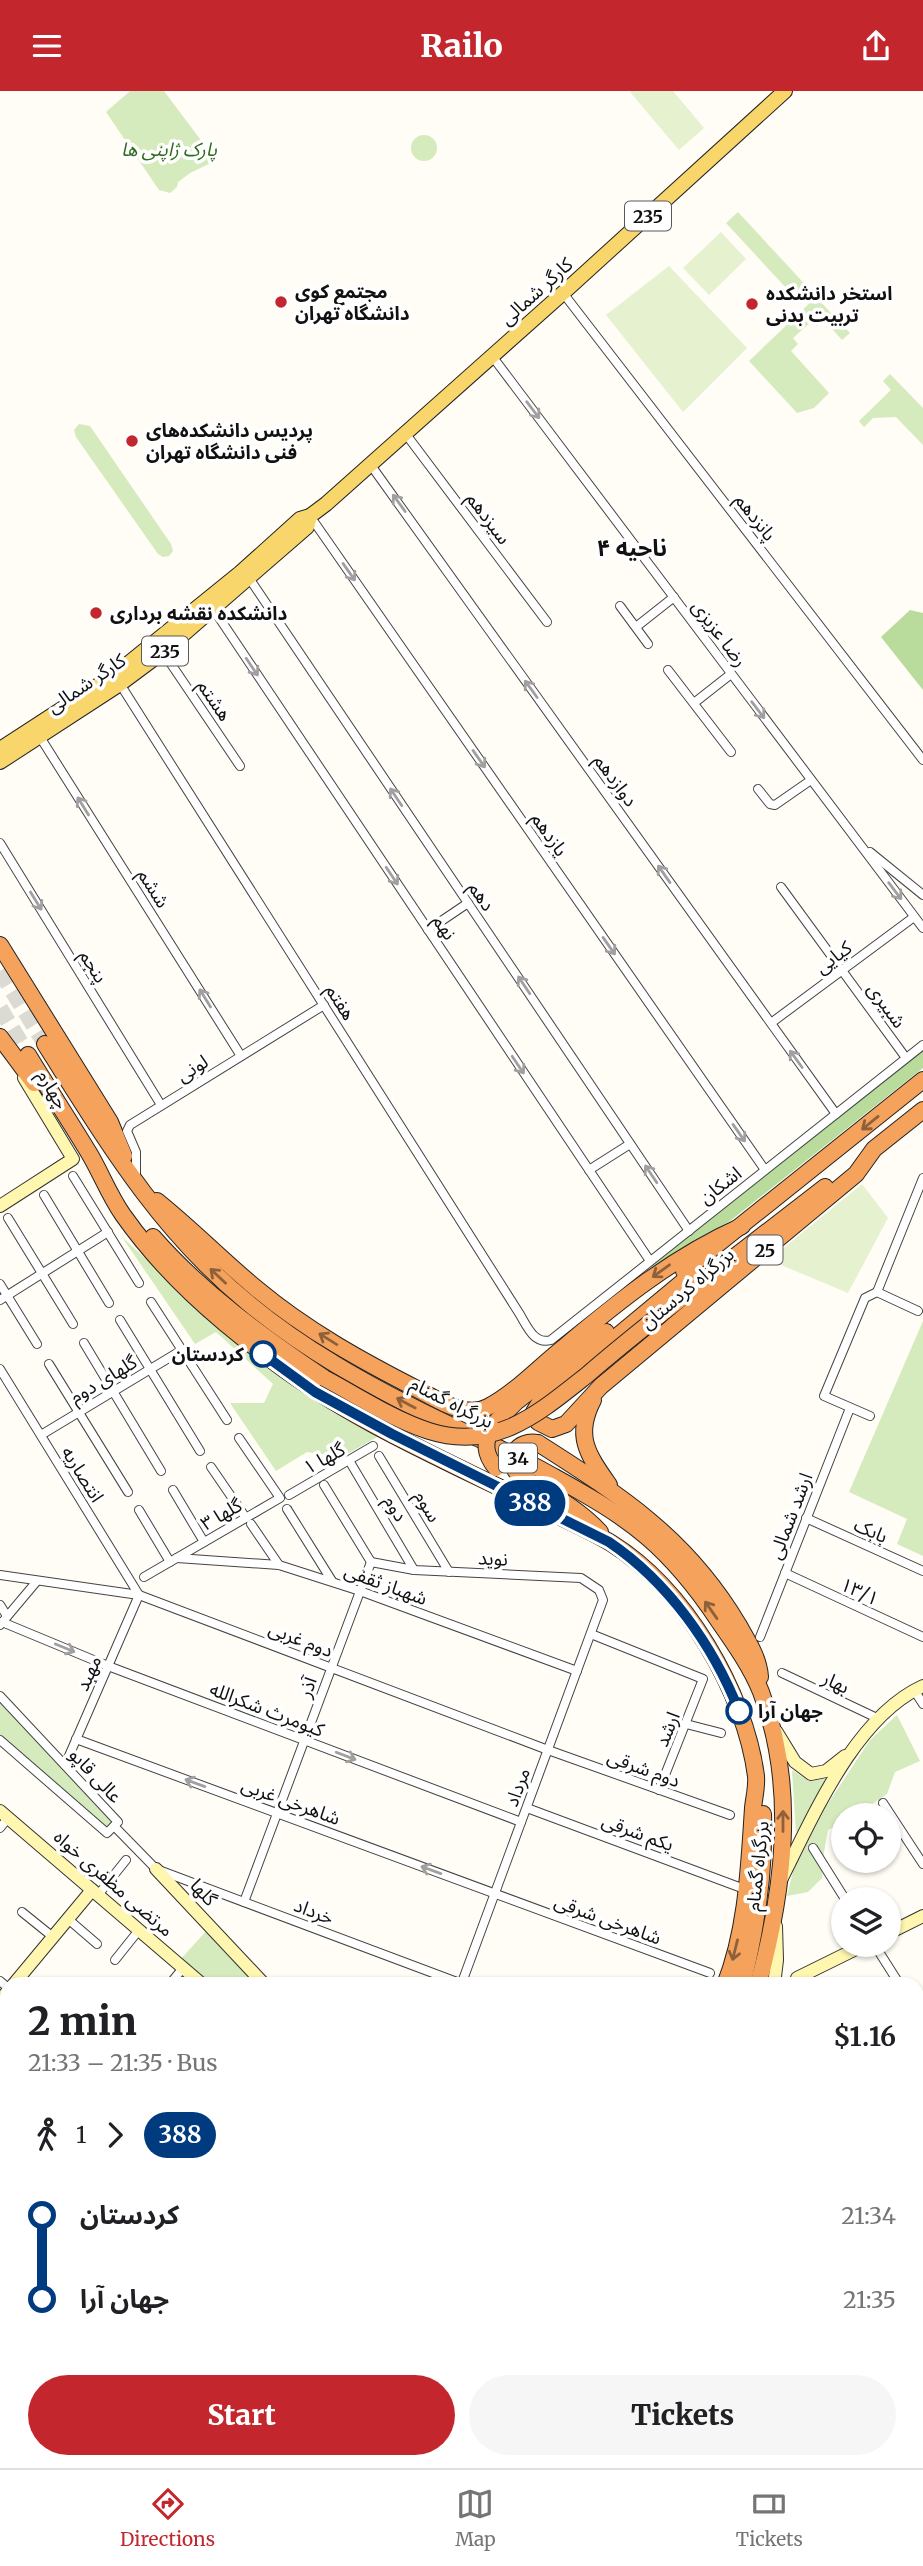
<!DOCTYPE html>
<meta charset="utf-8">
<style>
:root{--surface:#fff;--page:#f6f6f6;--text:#202124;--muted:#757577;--line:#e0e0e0;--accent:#c4262e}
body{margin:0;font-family:Merriweather,"Noto Sans Arabic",serif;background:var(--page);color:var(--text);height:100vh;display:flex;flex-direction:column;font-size:26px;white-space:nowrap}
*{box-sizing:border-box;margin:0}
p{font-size:23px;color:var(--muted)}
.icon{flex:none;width:38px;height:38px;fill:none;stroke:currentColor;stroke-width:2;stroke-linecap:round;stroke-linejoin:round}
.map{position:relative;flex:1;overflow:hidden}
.details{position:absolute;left:0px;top:1886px;width:924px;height:492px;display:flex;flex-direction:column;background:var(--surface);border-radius:21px 21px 0 0;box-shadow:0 2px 5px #0004}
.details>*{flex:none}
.badge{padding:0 14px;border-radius:23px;font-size:24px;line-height:46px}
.fabs{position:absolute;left:831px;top:1712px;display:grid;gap:14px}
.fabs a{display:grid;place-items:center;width:70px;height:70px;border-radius:50%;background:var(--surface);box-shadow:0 2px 5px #0004;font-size:35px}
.map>.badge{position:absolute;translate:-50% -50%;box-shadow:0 0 0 4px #fff}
.legs{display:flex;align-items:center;gap:10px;height:77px;padding:0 28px;font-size:23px}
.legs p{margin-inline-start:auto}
.headline{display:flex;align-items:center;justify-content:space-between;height:119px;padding:0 28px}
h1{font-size:38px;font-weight:800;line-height:52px}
.cta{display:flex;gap:14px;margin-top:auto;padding:14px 28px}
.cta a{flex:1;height:80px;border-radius:42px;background:var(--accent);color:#fff;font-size:28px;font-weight:800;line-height:80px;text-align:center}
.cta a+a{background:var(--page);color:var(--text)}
ul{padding:0 28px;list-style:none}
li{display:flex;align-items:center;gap:24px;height:84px;font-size:26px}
li i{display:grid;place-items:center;width:10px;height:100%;margin:0 9px;background:currentColor}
li i::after{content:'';width:18px;height:18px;margin:-9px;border:5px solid;border-radius:50%;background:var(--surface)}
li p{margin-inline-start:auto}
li:first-child i{background:linear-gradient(#0000 50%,currentColor 0)}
li:last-child i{background:linear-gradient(currentColor 50%,#0000 0)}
header{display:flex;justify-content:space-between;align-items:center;height:91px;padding:0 28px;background:var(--accent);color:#fff;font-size:32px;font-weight:800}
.tabs{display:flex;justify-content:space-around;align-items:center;height:98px;border-top:2px solid var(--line);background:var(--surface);font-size:19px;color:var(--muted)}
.tabs a{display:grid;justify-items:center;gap:4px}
.tabs .on{color:var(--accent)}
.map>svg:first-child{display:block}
</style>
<header><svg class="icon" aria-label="menu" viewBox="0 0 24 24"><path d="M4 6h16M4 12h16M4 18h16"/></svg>Railo<svg class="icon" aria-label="share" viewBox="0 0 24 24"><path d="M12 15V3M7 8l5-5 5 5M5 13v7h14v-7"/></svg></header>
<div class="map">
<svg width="923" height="2377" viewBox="0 0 923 2377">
<rect width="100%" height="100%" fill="#fffdf5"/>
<g fill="#d5ebbd">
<path d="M130 0H164L209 60 218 66 217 69 190 82 178 91 177 96 170 102 159 99 106 21Z"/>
<circle cx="424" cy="57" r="13"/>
<path d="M738 121 813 202 801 213 726 132Z"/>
<path d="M816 206 850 242 842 249 824 229 817 235 812 230 793 247 798 253 791 260 829 302 814 317 797 322 749 270Z"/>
<path d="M890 283 923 317V354L896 326 873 327 864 336 859 330 891 299 883 290Z"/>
<path d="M79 333 90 335 171 453 173 460 169 465 163 466 158 463 76 346 74 339Z"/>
<path d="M122 1146 260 1273 379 1345 342 1366 307 1361 276 1380 230 1312H264L273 1293 216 1241 195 1253Z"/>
<path d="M923 1230V1465L897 1453 907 1428 849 1401Z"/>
<path d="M0 1608 115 1730 108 1738 0 1645Z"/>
<path d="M897 1624 920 1670 895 1681 887 1703 856 1724H844L843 1731 828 1739 824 1761 822 1787 808 1801 787 1805 794 1776 825 1717 870 1649Z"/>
<path d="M792 1679 809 1690 830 1687 796 1742Z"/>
<path d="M207 1839 258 1893H210L180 1869Z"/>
</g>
<g fill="#b9dc9c">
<path d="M910 519 923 522V599L881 546Z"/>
<path d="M923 960V977L730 1130C705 1146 680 1159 655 1176L648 1175Z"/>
</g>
<g fill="#e6f2cf">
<path d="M632 0H673L704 37 679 59 630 1Z"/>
<path d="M721 141 746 168 709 204 683 177Z"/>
<path d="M669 175 747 257 683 321 606 224Z"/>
<path d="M862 1093 888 1127 848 1202 769 1169Z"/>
</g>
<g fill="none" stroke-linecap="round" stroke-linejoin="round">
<g stroke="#dbdad3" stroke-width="16" stroke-dasharray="16 8" stroke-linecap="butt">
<path d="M0 880 45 953"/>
<path d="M0 917 28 964"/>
</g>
<g stroke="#444" stroke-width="10">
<g id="street">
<path d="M563 202 923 669"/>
<path d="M492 265 923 837"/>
<path d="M405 342 547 531"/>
<path d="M370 373 836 1023"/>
<path d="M310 425 765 1079"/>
<path d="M249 487 689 1140"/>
<path d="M620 515 648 553"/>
<path d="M214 519 650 1170"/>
<path d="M636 536 674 506"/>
<path d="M163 561 240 675"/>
<path d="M668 579 731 661"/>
<path d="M120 593 519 1222C527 1235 534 1254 551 1249L923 954"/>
<path d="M694 612 731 583"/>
<path d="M40 646 241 965"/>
<path d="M758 698 770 713 775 714 811 689"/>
<path d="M0 752 161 1014"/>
<path d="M870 761 923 804"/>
<path d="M781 796 906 967"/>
<path d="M428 839 468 812"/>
<path d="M771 932 914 826"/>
<path d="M589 1079 630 1053"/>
<path d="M73 1085 139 1192"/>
<path d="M136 1087V1061L127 1040 130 1034 324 914"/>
<path d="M44 1104 109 1212"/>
<path d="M8 1127 73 1233"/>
<path d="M0 1193 37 1253"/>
<path d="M877 1201 918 1220"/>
<path d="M0 1209 108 1141"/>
<path d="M151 1211 227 1329"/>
<path d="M120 1229 200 1360"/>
<path d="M84 1252 161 1380"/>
<path d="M49 1273 128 1401"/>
<path d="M0 1278 139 1504"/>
<path d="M870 1325 824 1305 865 1207 877 1201 923 1087"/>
<path d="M41 1344 182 1259"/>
<path d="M379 1365 449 1481"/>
<path d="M350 1371 414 1479"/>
<path d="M211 1376 246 1427"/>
<path d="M324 1394 371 1471"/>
<path d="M173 1399 204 1451"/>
<path d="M289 1404 373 1355"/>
<path d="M287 1418 332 1490"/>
<path d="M139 1419 170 1471"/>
<path d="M806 1427 923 1480"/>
<path d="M251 1433 279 1474"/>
<path d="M177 1467 279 1474 360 1500 577 1580"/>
<path d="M371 1471 414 1479 581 1487 599 1499 603 1509 461 1894"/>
<path d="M785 1482 923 1546"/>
<path d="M0 1484 139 1504 548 1659 730 1724"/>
<path d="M144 1486 280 1407 239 1347"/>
<path d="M0 1514 7 1525"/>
<path d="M2 1531 108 1575 521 1731"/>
<path d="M0 1534 37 1490"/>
<path d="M591 1543 703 1588 659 1699"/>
<path d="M760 1546 850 1317"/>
<path d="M782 1582 877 1627"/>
<path d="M914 1599 923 1613"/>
<path d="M0 1605 118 1731 107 1742 0 1649"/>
<path d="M686 1633 721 1642"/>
<path d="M76 1648 710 1882"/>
<path d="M65 1674 139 1504"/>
<path d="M883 1712 923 1773"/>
<path d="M527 1717 739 1796"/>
<path d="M114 1735 156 1778 465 1894"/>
<path d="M0 1737 8 1727"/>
<path d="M813 1757 845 1808"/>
<path d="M98 1804 126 1769"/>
<path d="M244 1811 371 1471"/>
<path d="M22 1821 53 1846"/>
<path d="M68 1828 97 1853"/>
<path d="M874 1853 900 1894"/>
<path d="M115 1869 139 1839"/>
<path d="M0 1890 7 1896"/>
<path d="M169 1894 183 1877"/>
<path d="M917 1920 923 1929"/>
<path d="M0 1993 7 1999"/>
<path d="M917 2083 923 2093"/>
<path d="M0 2308 7 2299"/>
<path d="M0 2315 7 2321"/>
<path d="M67 2371 73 2377"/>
<path d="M420 2371 428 2377"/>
<path d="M594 2371 598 2377"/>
<path d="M734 2371 737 2377"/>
<path d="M859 2371 863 2377"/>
<path d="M770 2377 779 2371"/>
</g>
</g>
<g stroke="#333" stroke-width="14">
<g id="secondary">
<path d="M0 1115 73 1068 24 987"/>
<path d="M776 1640 795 1671 811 1683 826 1680 845 1665"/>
<path d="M0 1720 203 1894"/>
<path d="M156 1778 265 1894"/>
<path d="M781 1789C814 1724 855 1626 923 1595"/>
<path d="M889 1842 923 1825"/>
<path d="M797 1887 866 1853"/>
<path d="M13 1894 92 1799"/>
<path d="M774 1894 777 1869 776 1835"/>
<path d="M0 1909 7 1901"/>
<path d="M917 2027 923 2023"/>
<path d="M0 2113 7 2119"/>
<path d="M917 2247 923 2243"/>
<path d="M917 2316 923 2313"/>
<path d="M306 2371 313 2377"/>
<path d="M182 2377 187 2371"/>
<path d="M337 2377 346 2371"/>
</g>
</g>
<g stroke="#222" stroke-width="16">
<g id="primary">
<path d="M0 658 114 584 240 482 300 428 310 425 326 413 563 202 785 0"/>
<path d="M0 671 120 593 163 561 307 436 310 425"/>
<path d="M579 2377V2371"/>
</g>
</g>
<g stroke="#222" stroke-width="18">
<g id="highway">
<path d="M0 854 110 1031 124 1065"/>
<path d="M0 946 34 992"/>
<path d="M45 953C106 1049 158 1138 247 1211 303 1258 368 1294 433 1326 472 1345 512 1362 549 1383 583 1402 618 1421 647 1446 675 1470 698 1499 718 1529 734 1552 751 1576 761 1601 797 1695 784 1799 758 1894"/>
<path d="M28 964C48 997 69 1029 89 1062 101 1082 109 1104 123 1124 164 1182 216 1228 273 1270 350 1328 440 1367 525 1409 553 1423 584 1436 611 1452 685 1498 745 1601 756 1685 757 1696 754 1707 753 1717 749 1776 747 1838 725 1894"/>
<path d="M157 1110C192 1138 223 1170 257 1198 306 1239 362 1270 419 1299 438 1309 466 1328 488 1316 515 1302 539 1276 563 1257 620 1209 673 1166 742 1135"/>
<path d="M153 1146C201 1201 263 1246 324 1287"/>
<path d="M693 1174 691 1184 542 1308 534 1321 538 1331 552 1338 566 1333 601 1295 856 1083 874 1058 923 1019"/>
<path d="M684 1180 923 989"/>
<path d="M661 1223 825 1096"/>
<path d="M593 1309C574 1345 588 1364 609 1394"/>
<path d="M495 1332 516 1311 606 1241"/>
<path d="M538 1352C621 1405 686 1446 738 1533 747 1549 759 1567 760 1586"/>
<path d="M519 1384C547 1401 578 1417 600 1441"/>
<path d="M742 1894C756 1839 765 1780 763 1723"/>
</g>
</g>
<use href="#street" stroke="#fff" stroke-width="8"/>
<use href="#secondary" stroke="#fff6b0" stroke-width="12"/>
<use href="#primary" stroke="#f9d66b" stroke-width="14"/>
<use href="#highway" stroke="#f5a25d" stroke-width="16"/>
<g stroke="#222" stroke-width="18" stroke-linecap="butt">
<g id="highway-bridge">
<path d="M324 1287C358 1305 392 1328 429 1340 495 1361 539 1322 587 1284 611 1263 636 1243 661 1223"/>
<path d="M492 1337C483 1352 485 1364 496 1377"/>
<path d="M519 1384C504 1368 517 1348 538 1352"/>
</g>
</g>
<use href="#highway-bridge" stroke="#f5a25d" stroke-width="16"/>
</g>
<defs><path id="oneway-shaft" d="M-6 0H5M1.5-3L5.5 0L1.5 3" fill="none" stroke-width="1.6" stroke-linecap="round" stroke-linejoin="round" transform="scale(1.75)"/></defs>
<g stroke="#a0a0a0">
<use href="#oneway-shaft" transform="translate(533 319) rotate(53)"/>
<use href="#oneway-shaft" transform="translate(399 412) rotate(-126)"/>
<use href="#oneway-shaft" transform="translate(349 481) rotate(55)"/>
<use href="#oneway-shaft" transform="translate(252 576) rotate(56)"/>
<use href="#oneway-shaft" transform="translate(531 598) rotate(-126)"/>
<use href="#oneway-shaft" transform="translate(758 619) rotate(53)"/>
<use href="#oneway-shaft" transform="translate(479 668) rotate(55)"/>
<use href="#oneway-shaft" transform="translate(396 706) rotate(-124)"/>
<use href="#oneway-shaft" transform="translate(83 715) rotate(-122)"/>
<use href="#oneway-shaft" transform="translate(664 783) rotate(-125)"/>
<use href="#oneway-shaft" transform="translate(392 785) rotate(56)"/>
<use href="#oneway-shaft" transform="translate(895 800) rotate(53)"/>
<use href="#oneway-shaft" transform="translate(36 810) rotate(58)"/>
<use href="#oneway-shaft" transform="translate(609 855) rotate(55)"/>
<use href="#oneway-shaft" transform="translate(524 894) rotate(-124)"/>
<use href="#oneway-shaft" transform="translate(205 907) rotate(-122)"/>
<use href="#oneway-shaft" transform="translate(796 968) rotate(-126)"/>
<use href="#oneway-shaft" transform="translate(518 974) rotate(56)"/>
<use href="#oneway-shaft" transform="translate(739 1042) rotate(55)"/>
<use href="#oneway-shaft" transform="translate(651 1083) rotate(-124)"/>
<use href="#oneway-shaft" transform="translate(65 1557) rotate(22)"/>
<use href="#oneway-shaft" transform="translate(346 1665) rotate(21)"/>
<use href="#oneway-shaft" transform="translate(195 1692) rotate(-160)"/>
<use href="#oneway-shaft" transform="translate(431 1779) rotate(-160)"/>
</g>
<g stroke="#8e613b">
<use href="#oneway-shaft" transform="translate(870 1032) rotate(141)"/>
<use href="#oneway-shaft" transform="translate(661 1180) rotate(144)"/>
<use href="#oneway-shaft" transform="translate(218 1185) rotate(-137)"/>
<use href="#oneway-shaft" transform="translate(328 1248) rotate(-148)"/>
<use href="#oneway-shaft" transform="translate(406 1312) rotate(-152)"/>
<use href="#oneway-shaft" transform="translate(711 1519) rotate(-125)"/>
<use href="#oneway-shaft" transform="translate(783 1730) rotate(-90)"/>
<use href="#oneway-shaft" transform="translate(735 1859) rotate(104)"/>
</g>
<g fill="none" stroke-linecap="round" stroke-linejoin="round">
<g stroke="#fff" stroke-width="16">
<path id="line-1" d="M263 1263 315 1301 392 1343 609 1451C668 1491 713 1554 739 1620"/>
</g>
<use href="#line-1" stroke="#003b80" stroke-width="10"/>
</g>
<g fill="#c4262e" stroke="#fff" stroke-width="2.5">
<circle cx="281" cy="211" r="7"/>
<circle cx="752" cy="213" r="7"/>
<circle cx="132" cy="350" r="7"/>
<circle cx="96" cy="522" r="7"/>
</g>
<g fill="#fff" stroke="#003b80" stroke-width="3.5">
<circle cx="263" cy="1263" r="12"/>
<circle cx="739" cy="1620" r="12"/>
</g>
<g text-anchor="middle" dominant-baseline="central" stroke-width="7" stroke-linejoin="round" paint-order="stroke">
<g fill="#fff" stroke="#585858" stroke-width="2">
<rect x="625" y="110.5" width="46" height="29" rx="5"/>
<rect x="142" y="545.5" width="46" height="29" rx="5"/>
<rect x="747.5" y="1144.5" width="35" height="29" rx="5"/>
<rect x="499" y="1352.5" width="38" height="29" rx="5"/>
</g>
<g font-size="18" font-weight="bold" fill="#111">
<text x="648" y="125">235</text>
<text x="165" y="560">235</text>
<text x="765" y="1159">25</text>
<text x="518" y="1367">34</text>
</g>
<g font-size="19" font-style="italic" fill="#2f6b1f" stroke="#fff">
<text x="169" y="58">پارک ژاپنی ها</text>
</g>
<g font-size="19" font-weight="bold" fill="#111" stroke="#fff" text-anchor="start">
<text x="295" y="200">مجتمع کوی<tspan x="295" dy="22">دانشگاه تهران</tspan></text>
<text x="766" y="202">استخر دانشکده<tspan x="766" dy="22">تربیت بدنی</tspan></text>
<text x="146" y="339">پردیس دانشکده‌های<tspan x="146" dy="22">فنی دانشگاه تهران</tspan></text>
<text x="110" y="522">دانشکده نقشه برداری</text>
</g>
<g font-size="19" fill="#111" stroke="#fff">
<text transform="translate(536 200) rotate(-42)">کارگر شمالی</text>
<text transform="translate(756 426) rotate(52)">پانزدهم</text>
<text transform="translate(489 427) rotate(53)">سیزدهم</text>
<text transform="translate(720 542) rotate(53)">رضا عزیزی</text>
<text transform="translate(86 592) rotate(-34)">کارگر شمالی</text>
<text transform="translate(215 609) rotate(56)">هشتم</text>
<text transform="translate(616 689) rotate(54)">دوازدهم</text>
<text transform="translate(550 743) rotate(55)">یازدهم</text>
<text transform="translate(154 797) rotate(58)">ششم</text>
<text transform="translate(482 805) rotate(56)">دهم</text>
<text transform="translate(445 836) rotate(56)">نهم</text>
<text transform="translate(833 866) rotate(-37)">کیایی</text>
<text transform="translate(94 875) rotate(58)">پنجم</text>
<text transform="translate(341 911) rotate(58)">هفتم</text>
<text transform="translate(887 914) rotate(54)">شبیری</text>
<text transform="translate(192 977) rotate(-32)">لونی</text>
<text transform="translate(53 998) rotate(59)">چهارم</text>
<text transform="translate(720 1094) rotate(-38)">اشکان</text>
<text transform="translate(687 1197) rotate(-40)">بزرگراه کردستان</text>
<text transform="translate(103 1288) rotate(-31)">گلهای دوم</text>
<text transform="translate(452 1311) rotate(27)">بزرگراه گمنام</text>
<text transform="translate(324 1367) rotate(-29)">گلها ۱</text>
<text transform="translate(83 1383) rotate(58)">انتصاریه</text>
<text transform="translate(428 1415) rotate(59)">سوم</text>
<text transform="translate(396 1417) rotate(59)">دوم</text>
<text transform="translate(221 1423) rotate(-30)">گلها ۳</text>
<text transform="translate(790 1425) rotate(-69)">ارشد شمالی</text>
<text transform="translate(871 1439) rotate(24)">بابک</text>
<text transform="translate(493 1467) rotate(3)">نوید</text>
<text transform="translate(386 1493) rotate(20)">شهباز ثقفی</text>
<text transform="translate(860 1500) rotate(25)">۱۳/۱</text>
<text transform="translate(301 1548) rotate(21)">دوم غربی</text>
<text transform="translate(88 1582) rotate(-66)">مهبد</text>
<text transform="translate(836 1591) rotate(25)">بهار</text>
<text transform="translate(307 1596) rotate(-70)">آذر</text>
<text transform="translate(267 1618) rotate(21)">کیومرث شکرالله</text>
<text transform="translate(667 1638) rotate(-68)">ارشد</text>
<text transform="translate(644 1677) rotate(20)">دوم شرقی</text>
<text transform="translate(96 1684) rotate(47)">عالی قاپو</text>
<text transform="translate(517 1696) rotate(-70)">مرداد</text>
<text transform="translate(291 1710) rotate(20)">شاهرخی غربی</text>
<text transform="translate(638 1741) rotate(20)">یکم شرقی</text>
<text transform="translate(757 1775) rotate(-84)">بزرگراه گمنام</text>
<text transform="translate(114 1792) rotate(41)">مرتضی مظفری خواه</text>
<text transform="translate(204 1801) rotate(47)">گلها</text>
<text transform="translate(314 1820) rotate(21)">خرداد</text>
<text transform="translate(608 1828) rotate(20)">شاهرخی شرقی</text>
</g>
<g font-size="19" font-weight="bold" fill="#111" stroke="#fff" text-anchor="end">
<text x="244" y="1263">کردستان</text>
<text x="758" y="1620" text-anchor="start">جهان آرا</text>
</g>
<g font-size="23" font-weight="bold" fill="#111" stroke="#fff">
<text x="632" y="456">ناحیه ۴</text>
</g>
</g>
</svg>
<div class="fabs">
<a><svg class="icon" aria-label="locate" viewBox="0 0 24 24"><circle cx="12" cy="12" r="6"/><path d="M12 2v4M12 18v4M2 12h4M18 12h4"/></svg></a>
<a><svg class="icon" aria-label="layers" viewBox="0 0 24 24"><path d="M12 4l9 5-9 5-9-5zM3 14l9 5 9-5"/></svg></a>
</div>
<b class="badge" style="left:530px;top:1412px;background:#003b80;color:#fff">388</b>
<section class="details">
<div class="headline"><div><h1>2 min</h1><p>21:33 – 21:35 · Bus</p></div><b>$1.16</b></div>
<div class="legs"><svg class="icon" aria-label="walk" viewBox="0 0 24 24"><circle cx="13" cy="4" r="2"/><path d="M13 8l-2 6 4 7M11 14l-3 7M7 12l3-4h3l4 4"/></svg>1<svg class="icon" aria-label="forward" viewBox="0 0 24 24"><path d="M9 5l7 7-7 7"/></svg><b class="badge" style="background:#003b80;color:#fff">388</b></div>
<ul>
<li><i style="color:#003b80"></i><b>کردستان</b><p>21:34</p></li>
<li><i style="color:#003b80"></i><b>جهان آرا</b><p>21:35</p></li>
</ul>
<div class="cta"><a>Start</a><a>Tickets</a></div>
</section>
</div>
<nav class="tabs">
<a class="on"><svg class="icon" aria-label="directions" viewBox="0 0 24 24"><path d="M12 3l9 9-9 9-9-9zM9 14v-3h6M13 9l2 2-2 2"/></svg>Directions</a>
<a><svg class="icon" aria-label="map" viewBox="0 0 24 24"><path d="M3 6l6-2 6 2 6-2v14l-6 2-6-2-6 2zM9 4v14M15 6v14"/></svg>Map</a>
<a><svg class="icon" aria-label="tickets" viewBox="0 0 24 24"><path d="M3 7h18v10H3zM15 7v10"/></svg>Tickets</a>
</nav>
